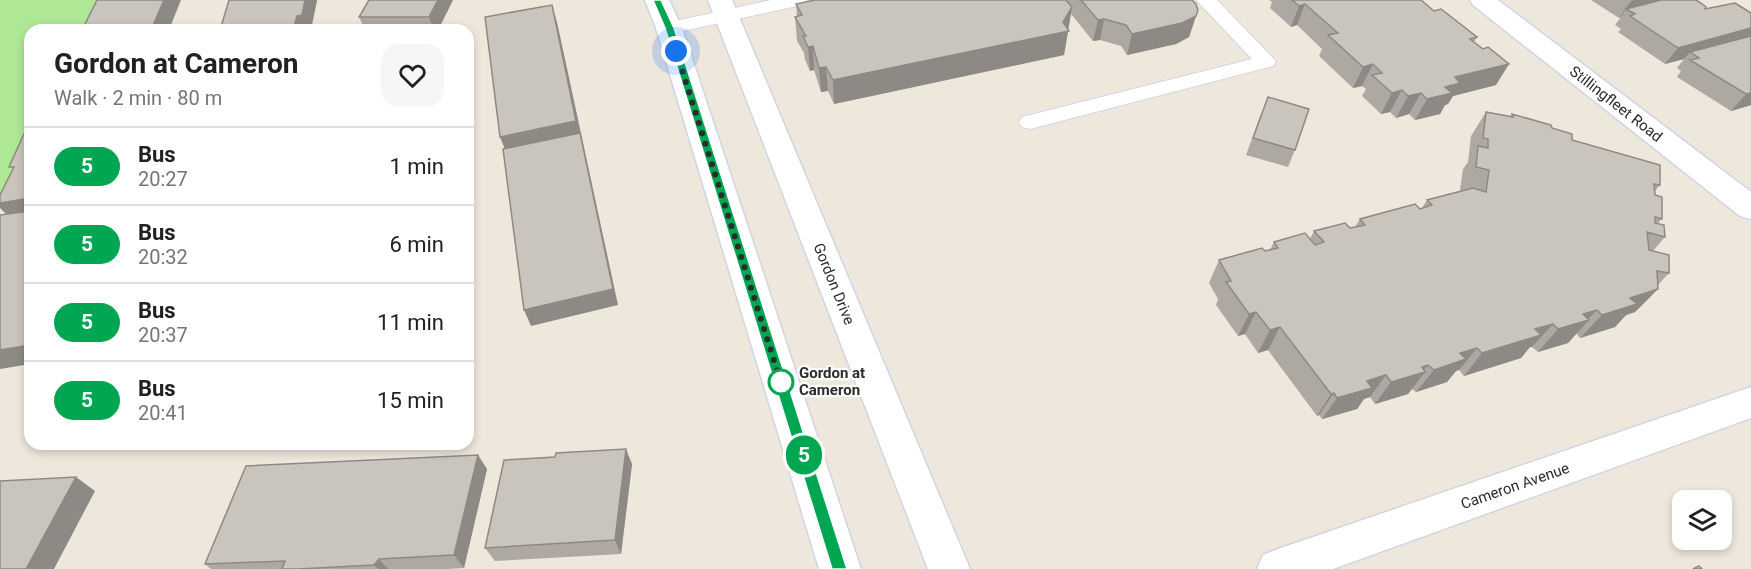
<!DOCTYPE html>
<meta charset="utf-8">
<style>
:root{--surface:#fff;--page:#f6f6f6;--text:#202124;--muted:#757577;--line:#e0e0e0}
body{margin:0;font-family:Roboto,sans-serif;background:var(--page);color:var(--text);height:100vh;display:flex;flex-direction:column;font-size:22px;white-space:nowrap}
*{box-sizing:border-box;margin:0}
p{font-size:20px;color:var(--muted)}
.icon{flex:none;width:33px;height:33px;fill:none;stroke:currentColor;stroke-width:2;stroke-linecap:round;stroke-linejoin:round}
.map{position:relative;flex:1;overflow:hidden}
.panel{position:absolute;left:24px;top:24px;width:450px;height:426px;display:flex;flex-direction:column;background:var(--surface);border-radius:18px;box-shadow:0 3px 9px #0003}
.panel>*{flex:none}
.badge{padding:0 12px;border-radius:20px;font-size:21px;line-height:39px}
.buttons{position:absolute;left:1672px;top:490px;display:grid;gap:12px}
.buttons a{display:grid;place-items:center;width:60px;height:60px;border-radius:12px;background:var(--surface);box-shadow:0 3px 9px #0003;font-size:30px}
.you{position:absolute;width:30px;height:30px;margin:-15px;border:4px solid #fff;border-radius:50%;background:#1a73e8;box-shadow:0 0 0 9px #1a73e833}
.map>.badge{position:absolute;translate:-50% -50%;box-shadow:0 0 0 3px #fff}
.round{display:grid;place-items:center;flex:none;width:63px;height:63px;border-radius:18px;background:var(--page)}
.summary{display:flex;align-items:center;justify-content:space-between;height:102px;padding:0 30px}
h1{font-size:28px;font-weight:700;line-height:45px}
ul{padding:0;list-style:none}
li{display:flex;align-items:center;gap:18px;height:78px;padding:0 30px;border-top:2px solid var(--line)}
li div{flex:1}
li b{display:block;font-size:22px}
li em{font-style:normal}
li .badge{min-width:66px;font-weight:700;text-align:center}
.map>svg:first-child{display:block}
</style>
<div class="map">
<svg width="1751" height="569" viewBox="0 0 1751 569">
<rect width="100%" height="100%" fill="#eee7dc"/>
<path fill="#aee895" d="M0 0H100L85 30H30V145L0 207Z"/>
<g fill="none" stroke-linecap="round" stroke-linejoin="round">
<g stroke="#d1d4e5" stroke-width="2">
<g id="lane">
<path d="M771 0H807L804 4 797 6 669 34 662 32 659 28 662 24Z"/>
<path d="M1196 0H1217L1273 58 1276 62 1273 66 1030 129 1022 127 1019 122 1022 117 1252 59Z"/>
</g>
</g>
<g stroke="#d1d4e5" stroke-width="3">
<g id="street">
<path d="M1470 0H1498L1751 192V219L1740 216 1473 5Z"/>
<path d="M1751 387V418L1333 569H1257L1263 555 1278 549Z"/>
</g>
</g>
<g stroke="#d1d4e5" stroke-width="3">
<g id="secondary">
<path d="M645 0H669L682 28 861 569H819L656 28Z"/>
<path d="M708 0H732L970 569H928Z"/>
</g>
</g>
<use href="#lane" fill="#fff" fill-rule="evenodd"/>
<use href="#street" fill="#fff" fill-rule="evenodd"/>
<use href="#secondary" fill="#fff" fill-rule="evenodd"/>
</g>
<g fill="#ada9a2">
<path d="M453 0 438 30H365L359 17Z"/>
<path d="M815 0H1192L1198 10 1189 37 1176 44 1127 55 1121 46 1100 40 1093 41 1071 14 1064 55 834 104 828 91 821 92 814 70 810 71 805 60 804 53 797 41 795 17H797L796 4Z"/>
<path d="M1269 0H1421L1434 11 1477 37 1474 42 1496 85 1453 96 1448 104 1445 105 1440 114 1415 120 1409 114 1396 118 1390 112 1381 114 1362 96 1366 89 1362 86 1353 88 1319 56 1322 49 1297 25 1291 27 1270 8 1272 2Z"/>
<path d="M1591 0H1696L1705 9 1751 13V105L1731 111 1677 77 1681 71 1677 68 1684 59 1665 64 1618 32 1621 29 1615 25 1621 17 1619 18Z"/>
<path d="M1486 112 1510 117 1512 114 1552 128 1572 140 1660 185 1655 191V195L1662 219 1657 224 1665 237 1653 251 1669 273 1658 285V289L1635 312 1626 315 1615 327 1580 338 1576 333 1568 343 1538 352 1532 347H1530L1521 358 1464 376 1459 370 1456 371 1447 382 1416 392 1412 389 1408 394 1375 404 1370 397 1364 399 1357 409 1322 419 1319 415 1317 416 1268 350 1258 353 1245 334 1238 336 1216 305 1218 299 1209 283 1219 260 1270 250 1274 242 1310 239 1314 231 1350 228 1355 227 1360 219 1422 208 1427 200 1462 191 1460 190 1463 169 1468 162 1471 136Z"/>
<path d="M1261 114 1295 150 1288 167 1246 155Z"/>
<path d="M555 457 632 464 621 554 495 561 485 548Z"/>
<path d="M487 469 464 568 447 569H211L205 564Z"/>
</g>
<g fill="#8d8984">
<path d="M164 0H181L169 30H151Z"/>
<path d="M305 0H317V1L311 30H293L297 16Z"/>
<path d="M438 0H453L438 30H434L429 17Z"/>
<path d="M1635 0H1689L1626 9 1621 17 1619 18 1631 1Z"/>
<path d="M1305 4 1297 25 1291 27 1299 6Z"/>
<path d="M552 5 557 22 618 305 531 326 524 310 507 154 500 137Z"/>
<path d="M1072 7 1064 55 834 104 833 80 1063 22Z"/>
<path d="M1198 10 1189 37 1176 44 1127 55 1132 34Z"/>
<path d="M1104 19 1100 40 1093 41 1098 20Z"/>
<path d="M1751 28V41L1690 52 1684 59 1665 64 1678 48Z"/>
<path d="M813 46 814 70 810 71 808 47Z"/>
<path d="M1373 64 1362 86 1353 88 1363 67Z"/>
<path d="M1509 64 1496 85 1453 96 1448 104 1445 105 1440 114 1415 120 1427 99 1445 87 1455 77Z"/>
<path d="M826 67 828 91 821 92 819 68Z"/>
<path d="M1402 90 1390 112 1381 114 1392 93Z"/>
<path d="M1421 93 1409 114 1396 118 1408 96Z"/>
<path d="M1751 93V105L1731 111 1746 94Z"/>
<path d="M30 198V217L12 220 0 208V203Z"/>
<path d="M1658 289 1635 312 1626 315 1615 327 1580 338 1602 315 1630 298Z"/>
<path d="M1597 310 1586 321 1589 320 1568 343 1538 352 1558 329 1583 314Z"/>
<path d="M1256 312 1245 334 1238 336 1249 314Z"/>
<path d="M1553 324 1532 347H1530L1521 358 1464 376 1482 353 1535 329Z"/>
<path d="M1280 327 1268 350 1258 353 1270 330Z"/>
<path d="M30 331V364L0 369V350Z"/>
<path d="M1477 348 1459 370 1456 371 1447 382 1416 392 1434 370 1460 353Z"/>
<path d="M1428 365 1421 373 1425 372 1408 394 1375 404 1391 382Z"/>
<path d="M1386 375 1370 397 1364 399 1357 409 1322 419 1337 398 1367 381Z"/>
<path d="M1334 393 1319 415 1317 416 1331 394Z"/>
<path d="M626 449 632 464 621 554 615 540Z"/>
<path d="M478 455 487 469 464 568 454 555Z"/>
<path d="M76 477 95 491 54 569H26Z"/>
<path d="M379 559 388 569H378L374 565Z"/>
</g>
<g fill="#c9c4bc" stroke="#8d8984" stroke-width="1.5">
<path d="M97 0H164L151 30H82Z"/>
<path d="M229 0H305L302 15 297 16 293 30H220Z"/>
<path d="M369 0H438L429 17H359Z"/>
<path d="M815 0H1066L1072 7 1063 22 1069 31 833 80 826 67 819 68 813 46 808 47 803 36H806L795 17 802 15 796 4Z"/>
<path d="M1081 0H1192L1196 4 1198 10 1196 16 1182 23 1132 34 1126 25 1104 19 1098 20Z"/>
<path d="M1292 0H1421L1434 11 1441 9 1477 37 1470 39 1483 49 1488 47 1509 64 1455 77 1460 83 1445 87 1452 93 1427 99 1421 93 1408 96 1402 90 1392 93 1372 75 1382 73 1373 64 1363 67 1328 35 1338 33 1305 4 1299 6Z"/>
<path d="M1661 0H1696L1701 3 1706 7 1705 9 1735 3 1751 13V28L1678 48 1630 16 1635 14 1626 9Z"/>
<path d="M552 5 576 121 500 137 485 17Z"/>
<path d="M414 26 415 30H394Z"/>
<path d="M1751 36V93L1746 94 1690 60 1699 58 1690 52Z"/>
<path d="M1268 97 1309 109 1295 150 1253 138Z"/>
<path d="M1486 112 1513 117 1512 114 1551 125 1552 128 1572 134V140L1660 165V185L1654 184 1655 195 1662 197V219L1655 217V223L1664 225 1665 237 1647 232 1649 250 1669 255V273L1657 271 1658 289 1630 298 1637 304 1602 315 1597 310 1583 314 1589 320 1558 329 1553 324 1535 329 1541 335 1482 353 1477 348 1460 353 1466 359 1434 370 1428 365 1422 367 1425 372 1391 382 1386 375 1367 381 1372 388 1337 398 1334 393 1331 394 1280 327 1270 330 1256 312 1249 314 1226 282 1231 281 1219 260 1262 248 1265 251 1278 248 1274 242 1305 233 1315 245 1324 242 1314 231 1345 223 1350 228 1365 225 1360 219 1415 204 1420 209 1432 205 1427 200 1473 188 1486 192 1489 170 1476 167 1478 146 1488 148V139L1483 138Z"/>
<path d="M28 125H30V198L0 203V195L14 167H9Z"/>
<path d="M580 133 613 289 524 310 503 149Z"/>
<path d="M30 211V331L24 346 0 350V215Z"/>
<path d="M626 449 615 540 485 548 504 460 555 457 556 453Z"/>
<path d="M478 455 454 555 379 559 374 565 298 569H282L285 561 205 564 246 466Z"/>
<path d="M76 477 26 569H0V481Z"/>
<path d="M1699 566 1702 569H1693Z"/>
</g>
<path fill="#00a651" stroke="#fff" stroke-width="1.5" d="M653 0H661L674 28 847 569H832L665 28Z"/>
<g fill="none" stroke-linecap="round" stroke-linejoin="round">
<path stroke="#2b2b2b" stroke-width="6" stroke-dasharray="0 10.8" d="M676 51 784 392 781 382"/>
</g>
<circle fill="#fff" stroke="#00a651" stroke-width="3" cx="781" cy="382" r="12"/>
<g text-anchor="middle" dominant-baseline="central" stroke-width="4.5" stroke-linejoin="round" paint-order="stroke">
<g font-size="15" fill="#2b2b2b" stroke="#fff">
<text transform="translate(1616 104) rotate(38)">Stillingfleet Road</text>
<text transform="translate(834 284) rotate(68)">Gordon Drive</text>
<text transform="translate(1515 486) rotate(-19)">Cameron Avenue</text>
</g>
<g font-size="15" font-weight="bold" fill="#2b2b2b" stroke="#fff" text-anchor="start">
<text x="799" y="373">Gordon at<tspan x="799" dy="17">Cameron</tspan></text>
</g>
</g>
</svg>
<div class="buttons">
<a><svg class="icon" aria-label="layers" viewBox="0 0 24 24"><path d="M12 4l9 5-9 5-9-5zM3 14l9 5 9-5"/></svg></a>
</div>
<div class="you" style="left:676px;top:51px"></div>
<b class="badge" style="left:804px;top:455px;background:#00a651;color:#fff">5</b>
<section class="panel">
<div class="summary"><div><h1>Gordon at Cameron</h1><p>Walk · 2 min · 80 m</p></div><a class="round"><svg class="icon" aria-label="heart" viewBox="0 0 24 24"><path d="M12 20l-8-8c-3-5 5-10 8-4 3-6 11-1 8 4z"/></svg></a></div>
<ul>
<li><span class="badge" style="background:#00a651;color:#fff">5</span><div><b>Bus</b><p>20:27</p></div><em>1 min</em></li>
<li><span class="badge" style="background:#00a651;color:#fff">5</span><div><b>Bus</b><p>20:32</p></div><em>6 min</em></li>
<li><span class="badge" style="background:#00a651;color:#fff">5</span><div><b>Bus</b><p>20:37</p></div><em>11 min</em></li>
<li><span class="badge" style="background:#00a651;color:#fff">5</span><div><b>Bus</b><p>20:41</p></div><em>15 min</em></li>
</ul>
</section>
</div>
